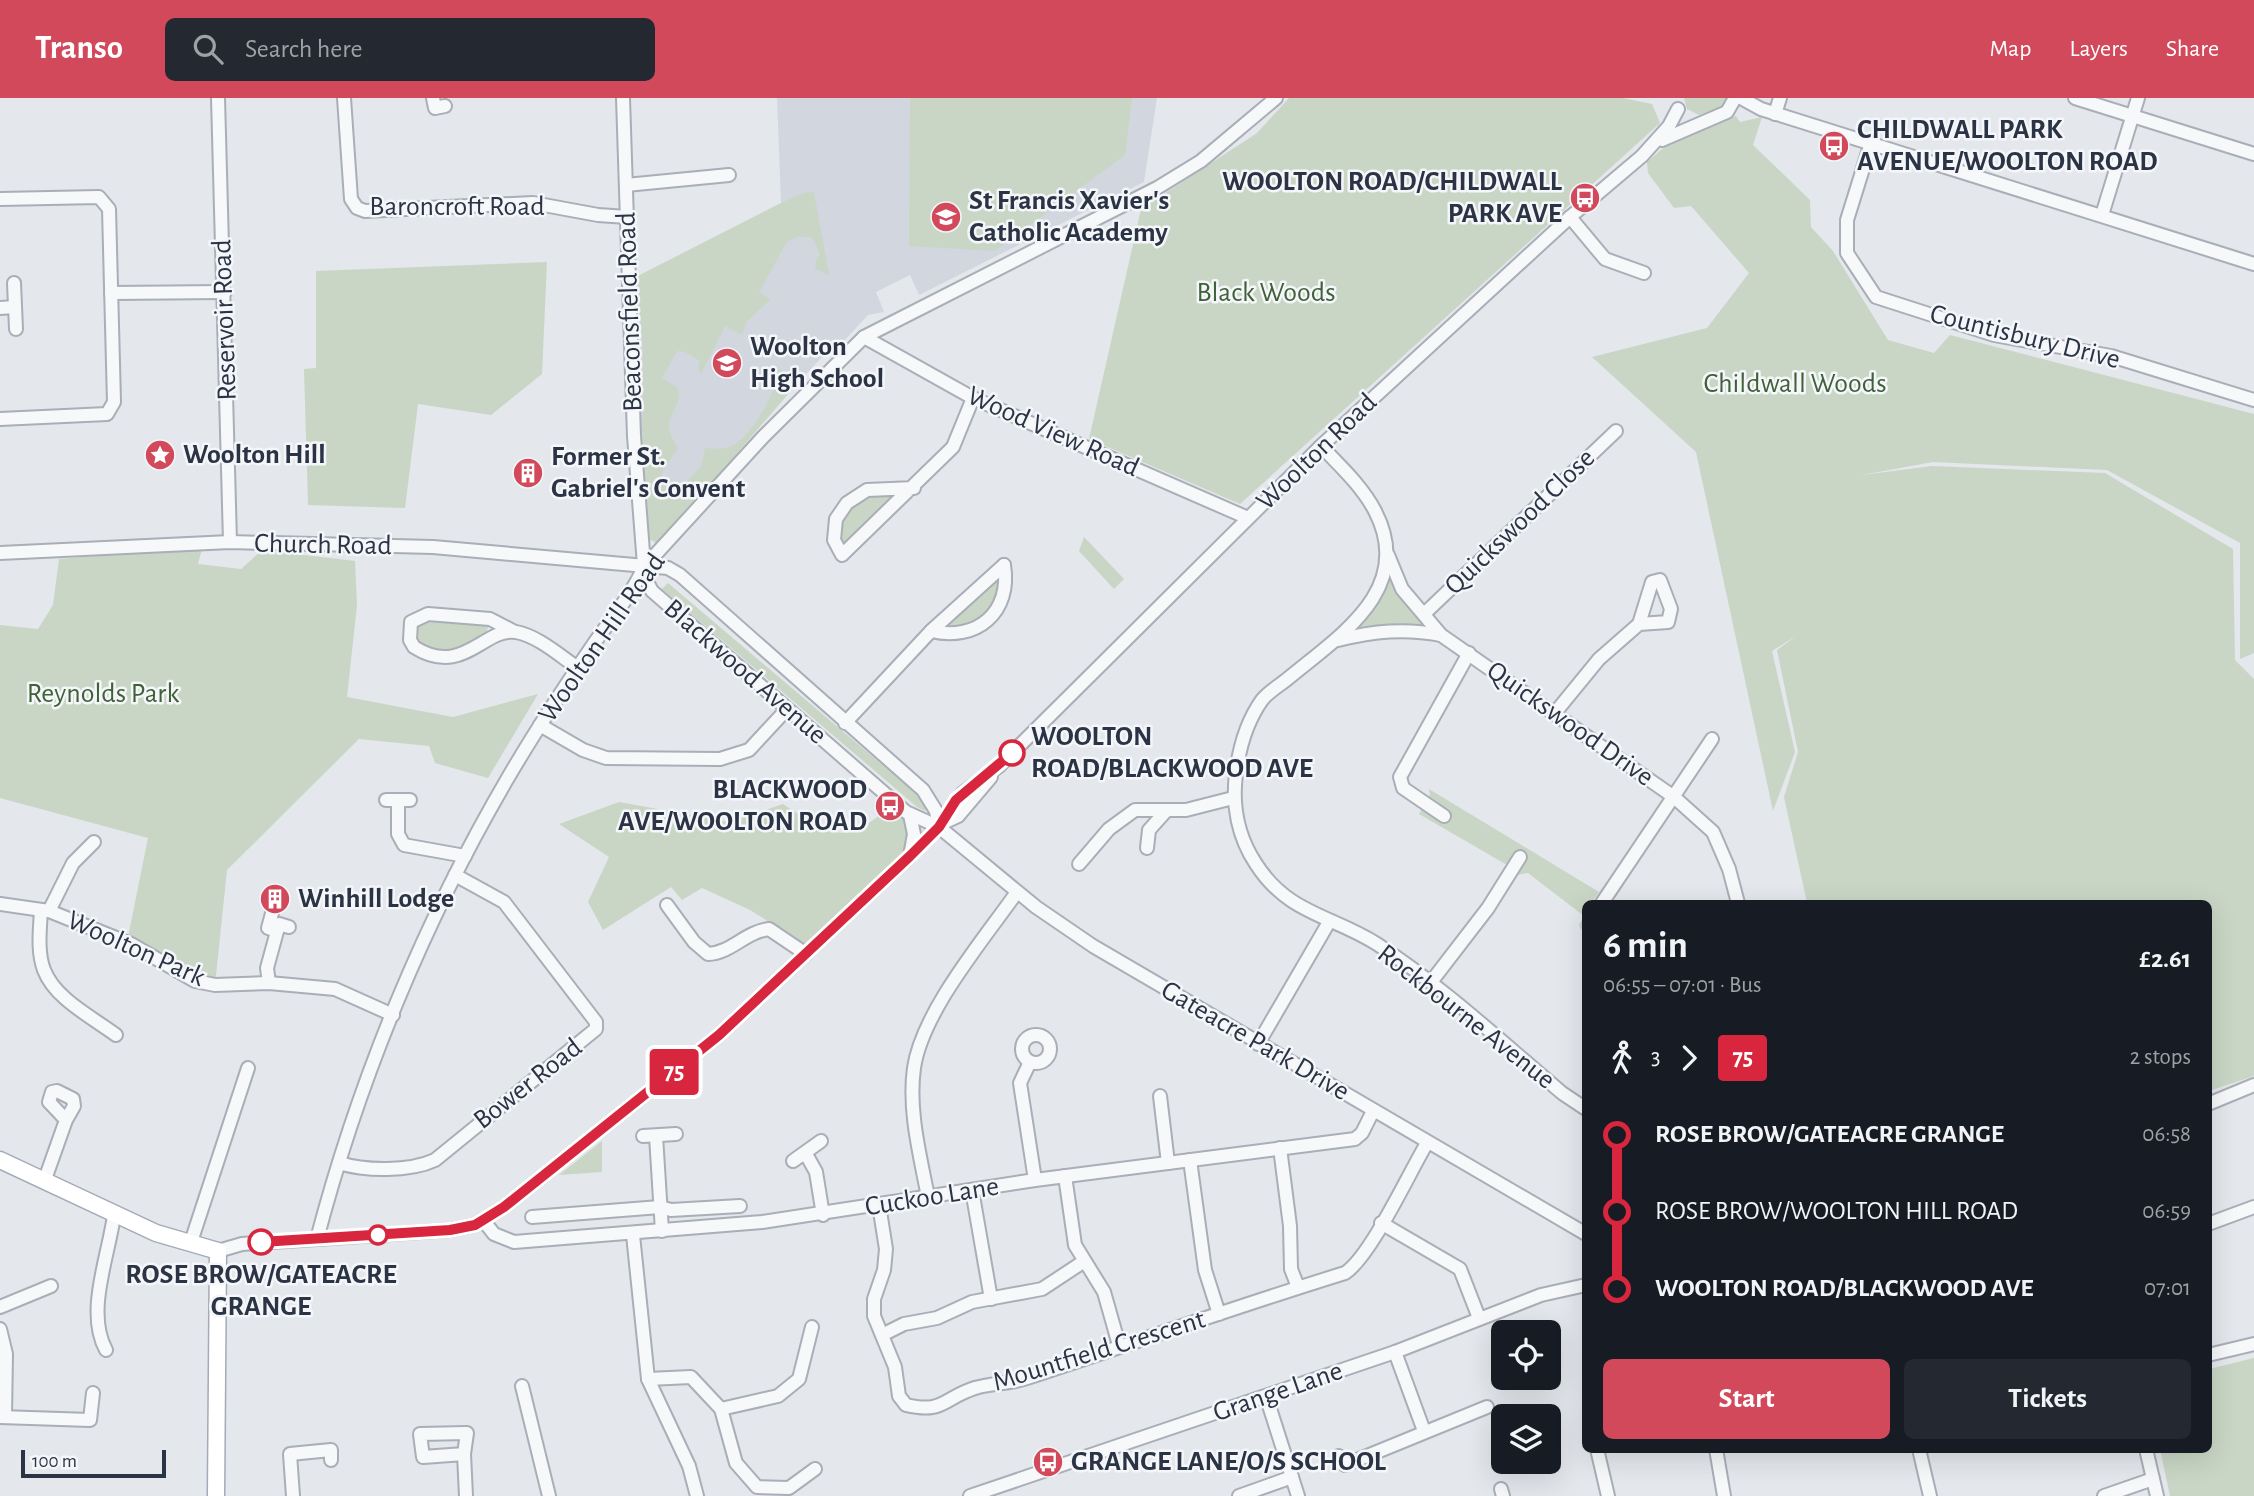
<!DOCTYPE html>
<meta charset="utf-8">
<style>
:root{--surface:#171b24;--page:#242831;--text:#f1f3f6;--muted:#9ea1a6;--accent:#d1495b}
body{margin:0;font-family:"Alegreya Sans",sans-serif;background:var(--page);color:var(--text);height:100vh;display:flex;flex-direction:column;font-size:26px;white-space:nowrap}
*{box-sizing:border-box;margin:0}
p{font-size:23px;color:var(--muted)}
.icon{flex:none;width:38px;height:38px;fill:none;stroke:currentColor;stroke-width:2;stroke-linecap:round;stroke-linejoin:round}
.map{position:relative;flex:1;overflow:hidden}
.panel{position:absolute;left:1582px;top:802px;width:630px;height:553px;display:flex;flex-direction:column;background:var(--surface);border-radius:10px;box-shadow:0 7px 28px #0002}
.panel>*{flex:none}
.badge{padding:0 14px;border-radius:5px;font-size:24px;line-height:46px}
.fabs{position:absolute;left:1491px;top:1222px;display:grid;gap:14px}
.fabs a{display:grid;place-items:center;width:70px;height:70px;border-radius:10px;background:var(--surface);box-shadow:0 7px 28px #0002;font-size:35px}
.scale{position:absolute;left:21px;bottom:18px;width:145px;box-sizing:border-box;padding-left:7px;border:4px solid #2b3445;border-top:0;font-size:19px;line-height:24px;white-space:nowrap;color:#2b3445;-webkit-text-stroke:5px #f4f6f9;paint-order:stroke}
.map>.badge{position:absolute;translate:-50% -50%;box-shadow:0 0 0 4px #fff}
.legs{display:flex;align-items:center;gap:10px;height:77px;padding:0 21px;font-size:23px}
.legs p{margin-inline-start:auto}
.summary{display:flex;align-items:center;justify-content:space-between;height:119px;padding:0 21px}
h1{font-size:38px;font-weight:600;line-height:52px}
.button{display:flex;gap:14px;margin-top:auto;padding:14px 21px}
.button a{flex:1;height:80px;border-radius:10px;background:var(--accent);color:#fff;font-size:28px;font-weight:600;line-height:80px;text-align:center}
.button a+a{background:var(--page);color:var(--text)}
ul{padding:0 21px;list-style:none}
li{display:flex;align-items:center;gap:24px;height:77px;font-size:26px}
li i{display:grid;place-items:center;width:10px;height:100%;margin:0 9px;background:currentColor}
li i::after{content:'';width:18px;height:18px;margin:-9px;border:5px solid;border-radius:50%;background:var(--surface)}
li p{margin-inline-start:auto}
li:first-child i{background:linear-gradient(#0000 50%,currentColor 0)}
li:last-child i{background:linear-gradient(currentColor 50%,#0000 0)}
header{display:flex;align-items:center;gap:42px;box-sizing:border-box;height:98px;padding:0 35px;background:var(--accent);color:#fff}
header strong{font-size:33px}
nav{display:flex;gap:38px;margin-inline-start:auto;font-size:24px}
.search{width:490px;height:63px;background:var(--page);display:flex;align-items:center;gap:18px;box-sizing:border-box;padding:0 24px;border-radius:10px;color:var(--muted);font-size:26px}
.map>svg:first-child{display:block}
</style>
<header>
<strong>Transo</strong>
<div class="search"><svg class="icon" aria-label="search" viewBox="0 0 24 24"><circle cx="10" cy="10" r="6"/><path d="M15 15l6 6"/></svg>Search here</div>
<nav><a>Map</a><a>Layers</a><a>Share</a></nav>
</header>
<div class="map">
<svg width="2254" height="1398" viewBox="0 0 2254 1398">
<rect width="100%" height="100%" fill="#e4e7ec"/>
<path fill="#d2d6de" d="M777 0H1157L1144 84 919 197 910 177 876 194 884 214 868 217 844 243 822 259 652 443 644 441 636 179 781 105Z"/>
<g fill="#c9d6c5">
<path d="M910 0H1132L1125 57 995 153 909 148Z"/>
<path d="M1289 0H1623L1652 6 1660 25 1240 406 1089 341 1141 111 1257 35Z"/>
<path d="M1684 0H1728L1722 9 1699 17 1687 11Z"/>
<path d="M1736 18 1740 24 1762 19 1753 47 1810 102 1811 129 1833 153 1888 242 1934 255 1950 237 2254 316V555L2240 561V445L2107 372 1933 364 1862 377 1932 368 2105 375 2233 451 2235 562 2254 581V978L2209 993 2208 805H1807L1784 699 1798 654 1777 552 1796 538 1772 553 1795 654 1773 713 1696 354 1592 259 1707 230 1749 175 1691 108 1674 110 1648 75 1647 64 1676 39Z"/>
<path d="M814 94 829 177 816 171 815 165 820 156 812 139H796L787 144 759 194 771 201 747 223 742 237 725 228 701 276 698 270 700 263 685 254 677 253 662 280 678 290C684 315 655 317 678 350L662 374V387L676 395 701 369 705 350C714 351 725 352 734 347 751 337 766 308 774 291L769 284 777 271 794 278 796 287 658 447 646 437 642 348 643 253 636 179 781 105 803 95Z"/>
<path d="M547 164 542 276 491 317 418 306 405 410 308 407 304 271 316 270V173Z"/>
<path d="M907 393 843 453C833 430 846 399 872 394 883 392 896 393 907 393Z"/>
<path d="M1084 439 1124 481 1114 491 1079 453Z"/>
<path d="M195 450 202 451 198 466 241 471 262 452 355 463 357 507 347 599 453 619 538 596 488 680 435 665 429 648 359 641 227 772 215 887 127 844 148 740 0 700V527L38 531 53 507 59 461Z"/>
<path d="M1384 465 1437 536 1337 542 1367 502Z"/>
<path d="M1002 472C998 519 981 528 937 531Z"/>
<path d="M668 485 925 703 928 710 925 713 917 709 662 491Z"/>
<path d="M423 519 479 523 488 529C485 546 458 556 441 555 433 554 422 547 415 544L413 526Z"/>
<path d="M1429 691 1599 794 1591 805H1586L1585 830 1581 832 1579 827 1584 818 1528 775 1517 777 1507 767 1419 716 1430 697Z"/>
<path d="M619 704 729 724 783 706C831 737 844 750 890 708L906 714 923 738 812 851 750 812 702 790 682 802 671 789 603 832 588 804 609 759 559 726Z"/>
<path d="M602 1043V1074L559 1077Z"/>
<path d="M2254 1260V1398H2170L2160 1351H2208L2209 1271Z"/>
</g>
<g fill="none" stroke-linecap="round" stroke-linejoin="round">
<g stroke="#a9aeb7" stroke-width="16">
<g id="minor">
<path d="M218 0 230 444"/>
<path d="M344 0 351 101 357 110 365 113 533 105 598 117 627 119"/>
<path d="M433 0 435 10 445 8"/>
<path d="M623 0 634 338 645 480 652 493 906 714 939 729 1036 809 1093 848 1586 1136"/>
<path d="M1741 0 1761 11 2254 166"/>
<path d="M2075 0 2254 56"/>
<path d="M1775 16 1780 0"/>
<path d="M1662 42 1727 14 1735 0"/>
<path d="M1871 45 1847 122V155L1876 199 1994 237 2111 258 2254 302"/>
<path d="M626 87 729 77"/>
<path d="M0 101 99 99 109 111 114 304 107 316 0 321"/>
<path d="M2102 117 2138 0"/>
<path d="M1570 119 1605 161 1644 175"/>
<path d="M14 185 16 231"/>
<path d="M111 195 225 194"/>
<path d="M0 210 15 209"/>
<path d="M864 239 973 300 1248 420"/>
<path d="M1321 348C1340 368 1362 388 1375 413 1415 490 1342 536 1291 578 1282 586 1269 593 1262 602 1247 623 1239 651 1236 676 1232 707 1238 739 1256 766 1288 816 1331 817 1377 846 1443 889 1502 944 1562 995L1586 1011"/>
<path d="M914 390 867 392 847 405 836 421 834 442 842 457 953 349 973 300"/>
<path d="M0 455 230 444 433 449 668 470 680 477 923 692 936 713 939 729"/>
<path d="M1388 457 1402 491 1441 537 1674 699 1713 734 1729 771 1738 805"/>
<path d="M1424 516 1616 333"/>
<path d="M931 533C977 544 1012 514 1004 467"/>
<path d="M515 534 490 521 428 516 411 524 410 542 414 549C463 580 484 529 516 534 538 538 560 558 578 570"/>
<path d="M1338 542C1374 533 1405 530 1441 537"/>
<path d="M1554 616 1599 561 1639 526 1652 484 1660 482 1671 511 1668 524 1639 526"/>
<path d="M845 625 931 533 1004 467"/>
<path d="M540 627 583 652 606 660 720 661 749 652 787 611"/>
<path d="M386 702H410"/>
<path d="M398 702V736L404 747 465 758"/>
<path d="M910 717 914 736 910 758"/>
<path d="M1444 718 1403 690 1400 679 1469 555"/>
<path d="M941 726 958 718 991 679"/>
<path d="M1147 750 1149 732 1167 712"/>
<path d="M1079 766 1109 731 1135 712H1186L1233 700"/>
<path d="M1602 805 1712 641"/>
<path d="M0 806 49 813 131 846 195 883 215 887 269 885 335 891 393 917"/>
<path d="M667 807 694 844 708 856C731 855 745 834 769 831L806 856"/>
<path d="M274 808 268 830 277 833"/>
<path d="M41 812C40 831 37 854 44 872 55 901 92 919 116 937"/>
<path d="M49 813 73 765 94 744"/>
<path d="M1431 884 1488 810 1520 759"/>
<path d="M269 885 267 870 279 826 289 829"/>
<circle cx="1036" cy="951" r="14"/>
<path d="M1258 946 1329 824"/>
<path d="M1030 964 1020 985 1035 1082"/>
<path d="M1160 998 1168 1065"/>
<path d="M2208 1006 2254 987"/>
<path d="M643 1038 676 1036"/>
<path d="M656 1038 662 1133"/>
<path d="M1280 1050 1290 1128 1291 1171 1298 1189"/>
<path d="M806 1056 816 1074 823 1117"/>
<path d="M1190 1062 1205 1172 1219 1216"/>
<path d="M793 1063 821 1043"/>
<path d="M339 1065C365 1073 409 1074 435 1062L596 931V924L504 804 455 777"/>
<path d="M1065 1078 1075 1147 1104 1194 1119 1247"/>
<path d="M44 1084 66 1022 49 1004 52 994 57 993 73 1001 74 1008 66 1022"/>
<path d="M972 1092 991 1201"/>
<path d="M928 1099C920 1057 908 1012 914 970 922 914 984 841 1017 794"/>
<path d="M879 1107 886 1151 884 1172 874 1201V1218L895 1269 899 1298 906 1307C944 1316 943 1300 975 1290 991 1285 1010 1286 1027 1280 1133 1245 1238 1208 1345 1175 1371 1158 1409 1075 1427 1045"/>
<path d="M532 1119 660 1109 671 1112 740 1108"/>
<path d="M483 1122 494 1136 514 1144 762 1124 1035 1082 1355 1041 1362 1035 1373 1013"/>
<path d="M1381 1125 1460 1171 1479 1220"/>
<path d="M2208 1126 2254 1109"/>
<path d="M633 1137 648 1281 689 1368 697 1398"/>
<path d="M317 1141C359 981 425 821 509 678 536 632 565 588 595 544 612 520 632 496 644 469L763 339 864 239 1157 90 1201 63 1276 0"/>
<path d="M191 1144 248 970"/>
<path d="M218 1153 242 1146 450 1132 475 1127 504 1109 719 937 910 758 941 726 963 695 999 668 1321 348 1570 119 1642 58 1669 28 1678 11"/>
<path d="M0 1209 51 1188"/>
<path d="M0 1231 6 1256 5 1318"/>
<path d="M882 1237 904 1226 937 1220 972 1204 1042 1191 1083 1164"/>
<path d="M106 1252C85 1214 109 1157 114 1117"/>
<path d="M1395 1254 1424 1333"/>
<path d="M2208 1257 2254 1246"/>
<path d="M648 1281 691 1279 721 1311 736 1365 757 1389 789 1390 815 1371"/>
<path d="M522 1288 549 1398"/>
<path d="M1266 1298 1298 1398"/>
<path d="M721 1311 778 1298 799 1281 812 1229"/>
<path d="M0 1319 90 1322 93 1295"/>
<path d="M1597 1351 1608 1398"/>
<path d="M1716 1351 1724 1398"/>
<path d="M1919 1351 1930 1398"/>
<path d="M2146 1351 2157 1398"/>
<path d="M464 1356 423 1359 420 1336 467 1335 464 1356 466 1398"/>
<path d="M1339 1358 1345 1367 1487 1309"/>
<path d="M1501 1391 1503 1398"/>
<path d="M293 1398 290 1356 331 1352V1362"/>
<path d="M970 1398 1395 1254 1541 1197 1586 1187"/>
<path d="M1239 1398 1292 1379"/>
<path d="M2104 1398 2153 1381"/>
</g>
</g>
<g stroke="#a3abb8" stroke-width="19">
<path id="major" d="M0 1062 156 1135 218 1153 216 1398"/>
</g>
<use href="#minor" stroke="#f7f8fa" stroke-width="12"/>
<use href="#major" stroke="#fff" stroke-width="16"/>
</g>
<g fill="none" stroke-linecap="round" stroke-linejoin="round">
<g stroke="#fff" stroke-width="16">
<path id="line-1" d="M261 1144 450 1132 475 1127 504 1109 719 937 910 758 939 729 956 702 1012 655"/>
</g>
<use href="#line-1" stroke="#d7263d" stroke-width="10"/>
</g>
<defs>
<g id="bus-disc" transform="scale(1.575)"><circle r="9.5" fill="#d1495b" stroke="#f4f6f9"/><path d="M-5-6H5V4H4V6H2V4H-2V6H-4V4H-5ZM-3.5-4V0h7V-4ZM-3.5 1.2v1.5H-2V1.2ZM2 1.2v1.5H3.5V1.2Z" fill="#fff"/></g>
<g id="school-disc" transform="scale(1.575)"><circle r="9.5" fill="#d1495b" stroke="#f4f6f9"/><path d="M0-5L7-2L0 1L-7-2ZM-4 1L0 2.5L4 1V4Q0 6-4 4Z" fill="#fff"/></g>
<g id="sight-disc" transform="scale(1.575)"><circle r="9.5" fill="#d1495b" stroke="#f4f6f9"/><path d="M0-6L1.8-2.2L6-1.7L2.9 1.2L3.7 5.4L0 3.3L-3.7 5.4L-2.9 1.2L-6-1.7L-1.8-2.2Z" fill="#fff"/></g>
<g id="building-disc" transform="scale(1.575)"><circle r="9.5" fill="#d1495b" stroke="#f4f6f9"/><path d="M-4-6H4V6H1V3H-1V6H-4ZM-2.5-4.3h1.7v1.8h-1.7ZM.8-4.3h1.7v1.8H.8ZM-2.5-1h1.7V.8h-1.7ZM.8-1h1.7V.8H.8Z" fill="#fff"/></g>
</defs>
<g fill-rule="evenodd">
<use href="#bus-disc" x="1834" y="48"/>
<use href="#bus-disc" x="1585" y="100"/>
<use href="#school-disc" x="946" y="119"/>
<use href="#school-disc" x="727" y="265"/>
<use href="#sight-disc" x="160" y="357"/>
<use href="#building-disc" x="528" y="375"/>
<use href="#bus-disc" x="890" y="708"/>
<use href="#building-disc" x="275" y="801"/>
<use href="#bus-disc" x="1048" y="1364"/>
</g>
<g fill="#fff" stroke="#d7263d" stroke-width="3.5">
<circle cx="1012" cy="655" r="12"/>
<circle cx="378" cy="1137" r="9"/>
<circle cx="261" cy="1144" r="12"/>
</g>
<g text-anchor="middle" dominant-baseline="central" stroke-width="5" stroke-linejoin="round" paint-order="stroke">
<g font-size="28" font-weight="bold" fill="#2b3445" stroke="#f4f6f9" text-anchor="start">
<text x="1857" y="32">CHILDWALL PARK<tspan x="1857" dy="32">AVENUE/WOOLTON ROAD</tspan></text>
<text x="1562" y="84" text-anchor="end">WOOLTON ROAD/CHILDWALL<tspan x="1562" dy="32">PARK AVE</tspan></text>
<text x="969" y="103">St Francis Xavier's<tspan x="969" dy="32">Catholic Academy</tspan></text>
<text x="750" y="249">Woolton<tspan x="750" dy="32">High School</tspan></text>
<text x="183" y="357">Woolton Hill</text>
<text x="551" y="359">Former St.<tspan x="551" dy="32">Gabriel's Convent</tspan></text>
<text x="867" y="692" text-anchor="end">BLACKWOOD<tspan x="867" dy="32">AVE/WOOLTON ROAD</tspan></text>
<text x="298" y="801">Winhill Lodge</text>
<text x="1071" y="1364">GRANGE LANE/O/S SCHOOL</text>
</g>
<g font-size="28" fill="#2b3445" stroke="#f4f6f9">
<text x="457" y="109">Baroncroft Road</text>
<text transform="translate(630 214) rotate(-92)">Beaconsfield Road</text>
<text transform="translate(225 222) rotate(-92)">Reservoir Road</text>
<text transform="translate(2025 239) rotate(14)">Countisbury Drive</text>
<text transform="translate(1053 334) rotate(24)">Wood View Road</text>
<text transform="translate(1317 354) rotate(-44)">Woolton Road</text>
<text transform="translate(1520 424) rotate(-44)">Quickswood Close</text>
<text transform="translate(323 447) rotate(1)">Church Road</text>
<text transform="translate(602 540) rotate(-55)">Woolton Hill Road</text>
<text transform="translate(745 574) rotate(41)">Blackwood Avenue</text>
<text transform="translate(1570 626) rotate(35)">Quickswood Drive</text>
<text transform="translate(136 851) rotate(24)">Woolton Park</text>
<text transform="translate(1466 919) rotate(38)">Rockbourne Avenue</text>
<text transform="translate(1255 943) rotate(30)">Gateacre Park Drive</text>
<text transform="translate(528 986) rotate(-38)">Bower Road</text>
<text transform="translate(932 1099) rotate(-9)">Cuckoo Lane</text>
<text transform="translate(1099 1253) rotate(-17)">Mountfield Crescent</text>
<text transform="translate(1278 1294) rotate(-19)">Grange Lane</text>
</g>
<g font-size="28" fill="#3f6138" stroke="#f4f6f9">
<text x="1266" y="195">Black Woods</text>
<text x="1795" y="286">Childwall Woods</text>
<text x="103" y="596">Reynolds Park</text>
</g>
<g font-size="28" font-weight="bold" fill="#2b3445" stroke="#f4f6f9" text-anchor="start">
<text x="1031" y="639">WOOLTON<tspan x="1031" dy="32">ROAD/BLACKWOOD AVE</tspan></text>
<text x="261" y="1177" text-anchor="middle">ROSE BROW/GATEACRE<tspan x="261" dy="32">GRANGE</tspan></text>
</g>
</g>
</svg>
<div class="fabs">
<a><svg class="icon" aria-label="locate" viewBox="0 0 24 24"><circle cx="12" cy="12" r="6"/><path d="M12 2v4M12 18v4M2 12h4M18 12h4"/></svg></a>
<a><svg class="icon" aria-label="layers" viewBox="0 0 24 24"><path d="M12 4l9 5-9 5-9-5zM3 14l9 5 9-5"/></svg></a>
</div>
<div class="scale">100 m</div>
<b class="badge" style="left:674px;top:974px;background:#d7263d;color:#fff">75</b>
<section class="panel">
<div class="summary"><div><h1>6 min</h1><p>06:55 – 07:01 · Bus</p></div><b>£2.61</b></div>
<div class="legs"><svg class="icon" aria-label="walk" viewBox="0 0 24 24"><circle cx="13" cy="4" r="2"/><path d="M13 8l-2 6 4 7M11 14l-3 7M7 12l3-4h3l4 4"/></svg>3<svg class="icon" aria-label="forward" viewBox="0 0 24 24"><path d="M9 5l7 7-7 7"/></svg><b class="badge" style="background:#d7263d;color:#fff">75</b><p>2 stops</p></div>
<ul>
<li><i style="color:#d7263d"></i><b>ROSE BROW/GATEACRE GRANGE</b><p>06:58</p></li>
<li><i style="color:#d7263d"></i><span>ROSE BROW/WOOLTON HILL ROAD</span><p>06:59</p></li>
<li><i style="color:#d7263d"></i><b>WOOLTON ROAD/BLACKWOOD AVE</b><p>07:01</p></li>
</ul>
<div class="button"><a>Start</a><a>Tickets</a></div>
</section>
</div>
